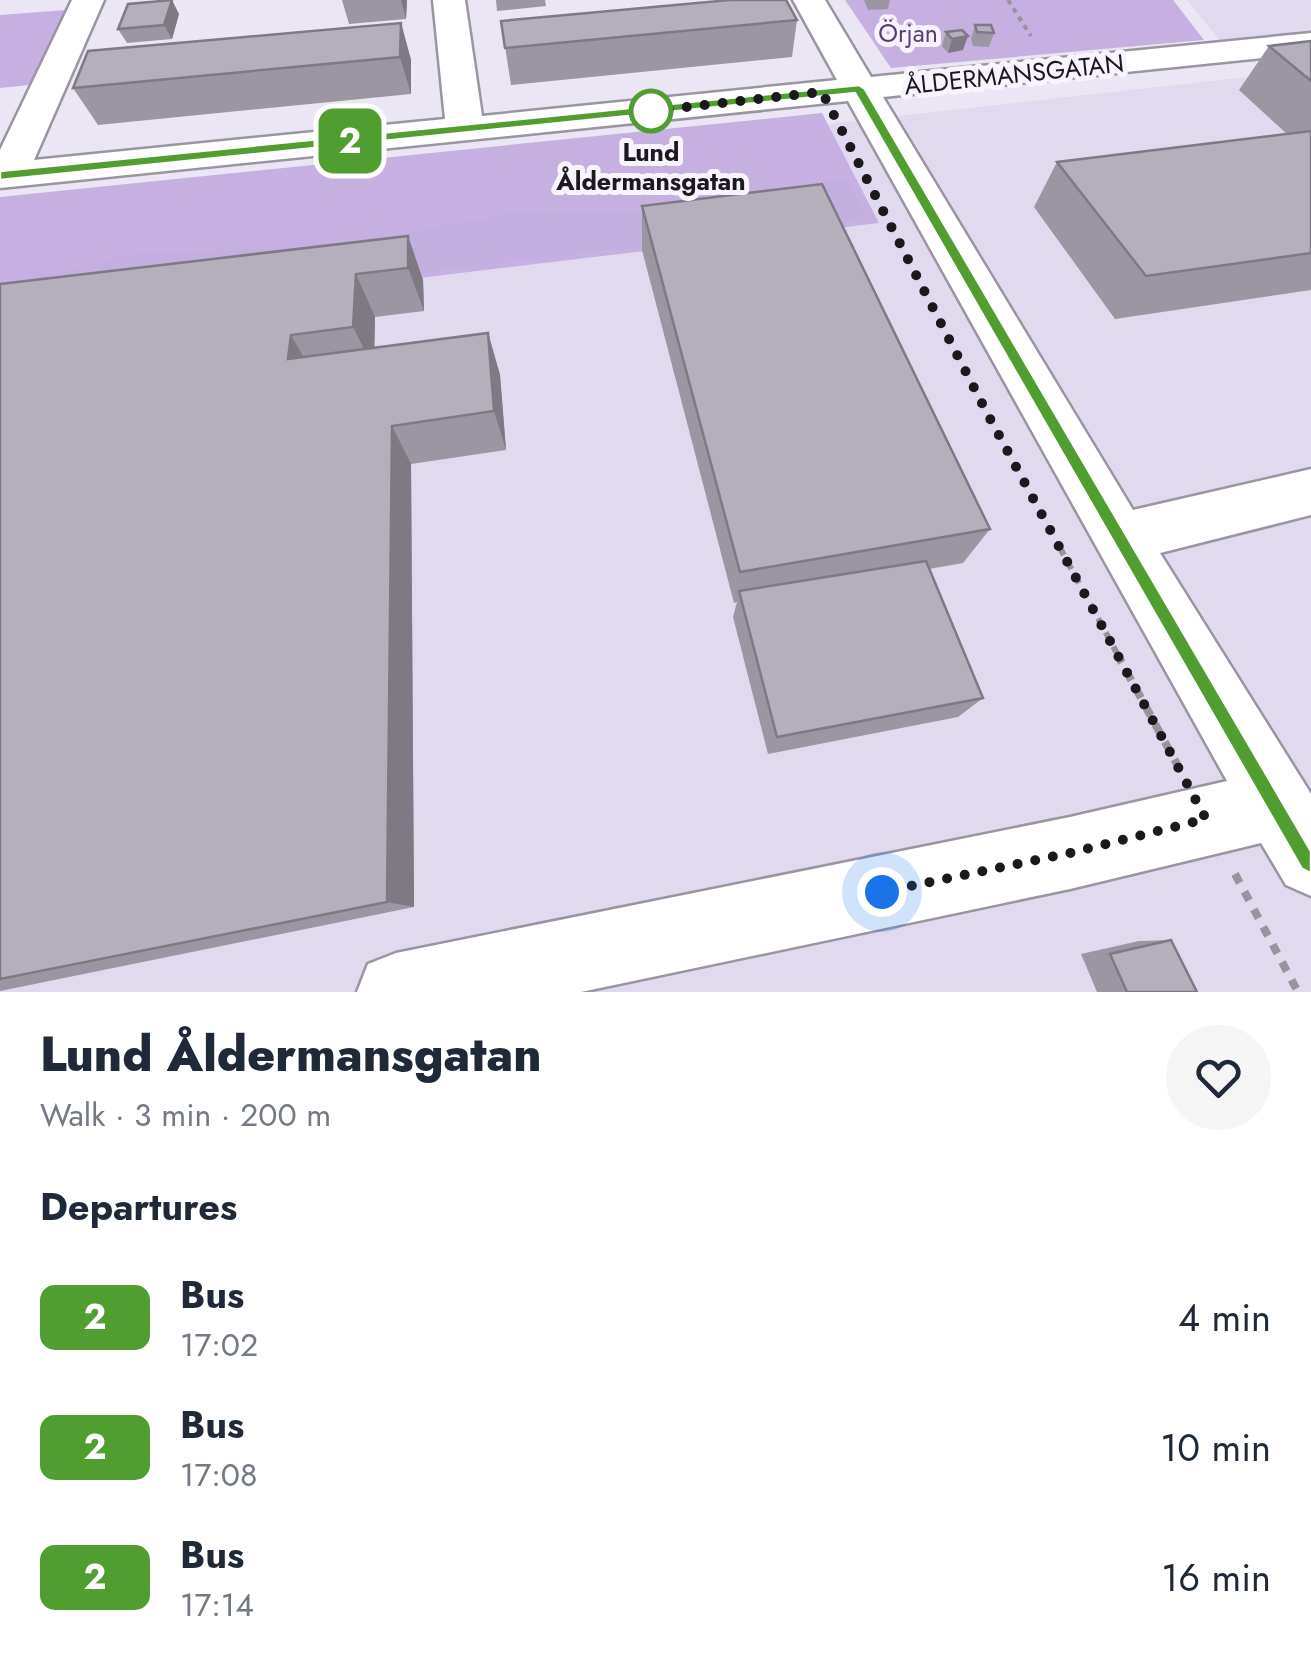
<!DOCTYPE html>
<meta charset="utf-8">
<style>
:root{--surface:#fff;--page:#f6f6f7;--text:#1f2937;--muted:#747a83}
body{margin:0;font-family:Jost,sans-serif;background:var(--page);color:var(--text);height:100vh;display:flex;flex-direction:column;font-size:38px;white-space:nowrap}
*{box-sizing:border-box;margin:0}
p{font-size:32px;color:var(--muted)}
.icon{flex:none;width:55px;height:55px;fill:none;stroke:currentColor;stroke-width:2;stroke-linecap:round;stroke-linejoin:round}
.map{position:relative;height:992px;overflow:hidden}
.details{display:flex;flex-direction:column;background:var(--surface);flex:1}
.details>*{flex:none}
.badge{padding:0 20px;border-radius:15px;font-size:35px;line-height:65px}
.you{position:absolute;width:50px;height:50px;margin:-25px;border:8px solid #fff;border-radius:50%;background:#1a73e8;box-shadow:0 0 0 15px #1a73e833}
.map>.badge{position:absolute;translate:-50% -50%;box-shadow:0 0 0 5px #fff}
h2{padding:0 40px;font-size:38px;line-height:90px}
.round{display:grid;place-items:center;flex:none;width:105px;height:105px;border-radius:52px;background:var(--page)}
.headline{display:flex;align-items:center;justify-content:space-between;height:170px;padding:0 40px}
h1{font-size:48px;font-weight:800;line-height:75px}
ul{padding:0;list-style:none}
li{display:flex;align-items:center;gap:30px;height:130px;padding:0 40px}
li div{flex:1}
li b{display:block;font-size:38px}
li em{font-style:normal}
li .badge{min-width:110px;font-weight:700;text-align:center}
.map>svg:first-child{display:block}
</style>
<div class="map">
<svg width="1311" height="992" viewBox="0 0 1311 992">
<rect width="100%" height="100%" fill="#ebe6f3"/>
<g fill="#e1d9ed">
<path d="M1187 0H1311V34L1222 43Z"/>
<path d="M1311 70V992H0V216Z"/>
</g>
<g fill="#c5b0e1">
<path d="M845 0H1173L1204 40 891 68Z"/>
<path d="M66 10 29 85 0 88V15Z"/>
<path d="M822 113 879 223 0 328V197Z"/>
</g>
<path fill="#c3aee0" d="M840 179 852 186 864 214 852 221 0 322V288L136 253 343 246 516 212H620L760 203 792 186Z"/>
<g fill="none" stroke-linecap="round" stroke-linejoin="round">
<g stroke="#9a95a1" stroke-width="5">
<path id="minor" d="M72 0H104L34 160 445 119 433 0H465L482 116 837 80 793 0H825L871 77 1311 33V53L883 97 1133 510 1311 469V515L1160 553 1311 794V896L1286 885 1261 843 1070 889 581 992H357L368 964 396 953 1070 817 1227 781 848 101 0 188V150Z"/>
</g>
<path stroke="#98949e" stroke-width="4" stroke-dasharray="5 5" stroke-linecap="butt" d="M1008 0 1031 36"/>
<path stroke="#98949e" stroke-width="6" stroke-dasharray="8 8" stroke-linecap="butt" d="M1060 548 1119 657"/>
<g stroke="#98949e" stroke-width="8" stroke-dasharray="10 10" stroke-linecap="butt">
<path d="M1117 654 1178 766"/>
<path d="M1235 874 1298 992"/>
</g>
<use href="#minor" fill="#fff" fill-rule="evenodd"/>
</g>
<g fill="#9b96a1">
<path d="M342 0H407L406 19 349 24Z"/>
<path d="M496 0H545L546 6 497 11Z"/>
<path d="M864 0H890L888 9 868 10Z"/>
<path d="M179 14 172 39 127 43 118 29Z"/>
<path d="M797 20 792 57 511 85 501 21Z"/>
<path d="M401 23 411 60V94L98 125 73 88Z"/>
<path d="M975 25 994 33 989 47 973 46 971 39Z"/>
<path d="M946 32 963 50 948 53 942 46Z"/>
<path d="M1311 41V290L1115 319 1034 207 1057 162 1287 134 1239 90 1269 46Z"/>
<path d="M642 206 990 529 963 563 929 569 983 698 958 717 768 754 733 617 737 602 734 603 642 250Z"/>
<path d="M408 236 423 280 424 311 375 317 374 348 488 333 500 375 506 450 411 464 414 907 0 991V284Z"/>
<path d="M1171 940 1197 992H1097L1081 954 1139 941Z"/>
</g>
<g fill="#7e7a83">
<path d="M172 0 179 14 172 39 164 25Z"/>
<path d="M401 0H407L406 19Z"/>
<path d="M401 23 411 60V94L400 57Z"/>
<path d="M968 36 963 50 948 53 952 39Z"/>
<path d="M408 236 423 280 424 311 408 268Z"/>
<path d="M356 274 375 317 374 369 353 327Z"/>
<path d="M488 333 500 375 506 450 494 411Z"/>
<path d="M291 335 315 377 288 359Z"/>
<path d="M392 426 411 464 414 907 387 902Z"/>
</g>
<g fill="#b4afbb" stroke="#7e7a83" stroke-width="2.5">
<path d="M172 0 164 25 118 29 128 4Z"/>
<path d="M730 0H786L797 20 505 48 501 21Z"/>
<path d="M401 23 400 57 73 88 88 51Z"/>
<path d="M975 25H991L994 33 977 32Z"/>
<path d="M962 30 968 36 952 39 946 32Z"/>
<path d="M1311 41V81L1269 46Z"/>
<path d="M1311 131V253L1146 276 1057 162Z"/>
<path d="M822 184 990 529 740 572 642 206Z"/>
<path d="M408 236V268L356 274 353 327 291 335 288 359 488 333 494 411 392 426 387 902 0 979V284Z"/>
<path d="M926 561 983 698 777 737 739 591Z"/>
<path d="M1171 940 1197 992H1127L1110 954Z"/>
</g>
<path fill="#509e2f" stroke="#fff" stroke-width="2.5" d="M859 85 865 89 1311 851V873L1302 869 855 93 0 180V171Z"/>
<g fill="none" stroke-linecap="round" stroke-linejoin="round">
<path stroke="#1b191d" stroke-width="10" stroke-dasharray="0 18" d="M651 111 822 92 987 413 1206 819 1070 853 882 892"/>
</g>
<circle fill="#fff" stroke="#509e2f" stroke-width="5" cx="651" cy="111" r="20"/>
<g text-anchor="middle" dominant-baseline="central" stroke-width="10" stroke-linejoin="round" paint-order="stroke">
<g font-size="25" fill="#593c7a" stroke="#f8f4fe">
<text x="908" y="33">Örjan</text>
</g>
<g font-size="25" fill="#1b191d" stroke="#f8f4fe">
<text transform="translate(1014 74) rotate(-6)">ÅLDERMANSGATAN</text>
</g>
<g font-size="25" font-weight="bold" fill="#1b191d" stroke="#f8f4fe">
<text x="651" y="152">Lund<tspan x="651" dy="29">Åldermansgatan</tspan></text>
</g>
</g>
</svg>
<div class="you" style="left:882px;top:892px"></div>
<b class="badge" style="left:350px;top:141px;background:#509e2f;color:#fff">2</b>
</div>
<section class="details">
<div class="headline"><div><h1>Lund Åldermansgatan</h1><p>Walk · 3 min · 200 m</p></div><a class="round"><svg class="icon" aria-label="heart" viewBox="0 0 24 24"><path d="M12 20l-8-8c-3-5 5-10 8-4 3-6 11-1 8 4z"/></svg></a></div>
<h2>Departures</h2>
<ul>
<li><span class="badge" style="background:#509e2f;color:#fff">2</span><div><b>Bus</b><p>17:02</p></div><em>4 min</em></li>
<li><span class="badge" style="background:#509e2f;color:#fff">2</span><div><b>Bus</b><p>17:08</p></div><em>10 min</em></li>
<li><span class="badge" style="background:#509e2f;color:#fff">2</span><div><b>Bus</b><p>17:14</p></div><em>16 min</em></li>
</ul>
</section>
